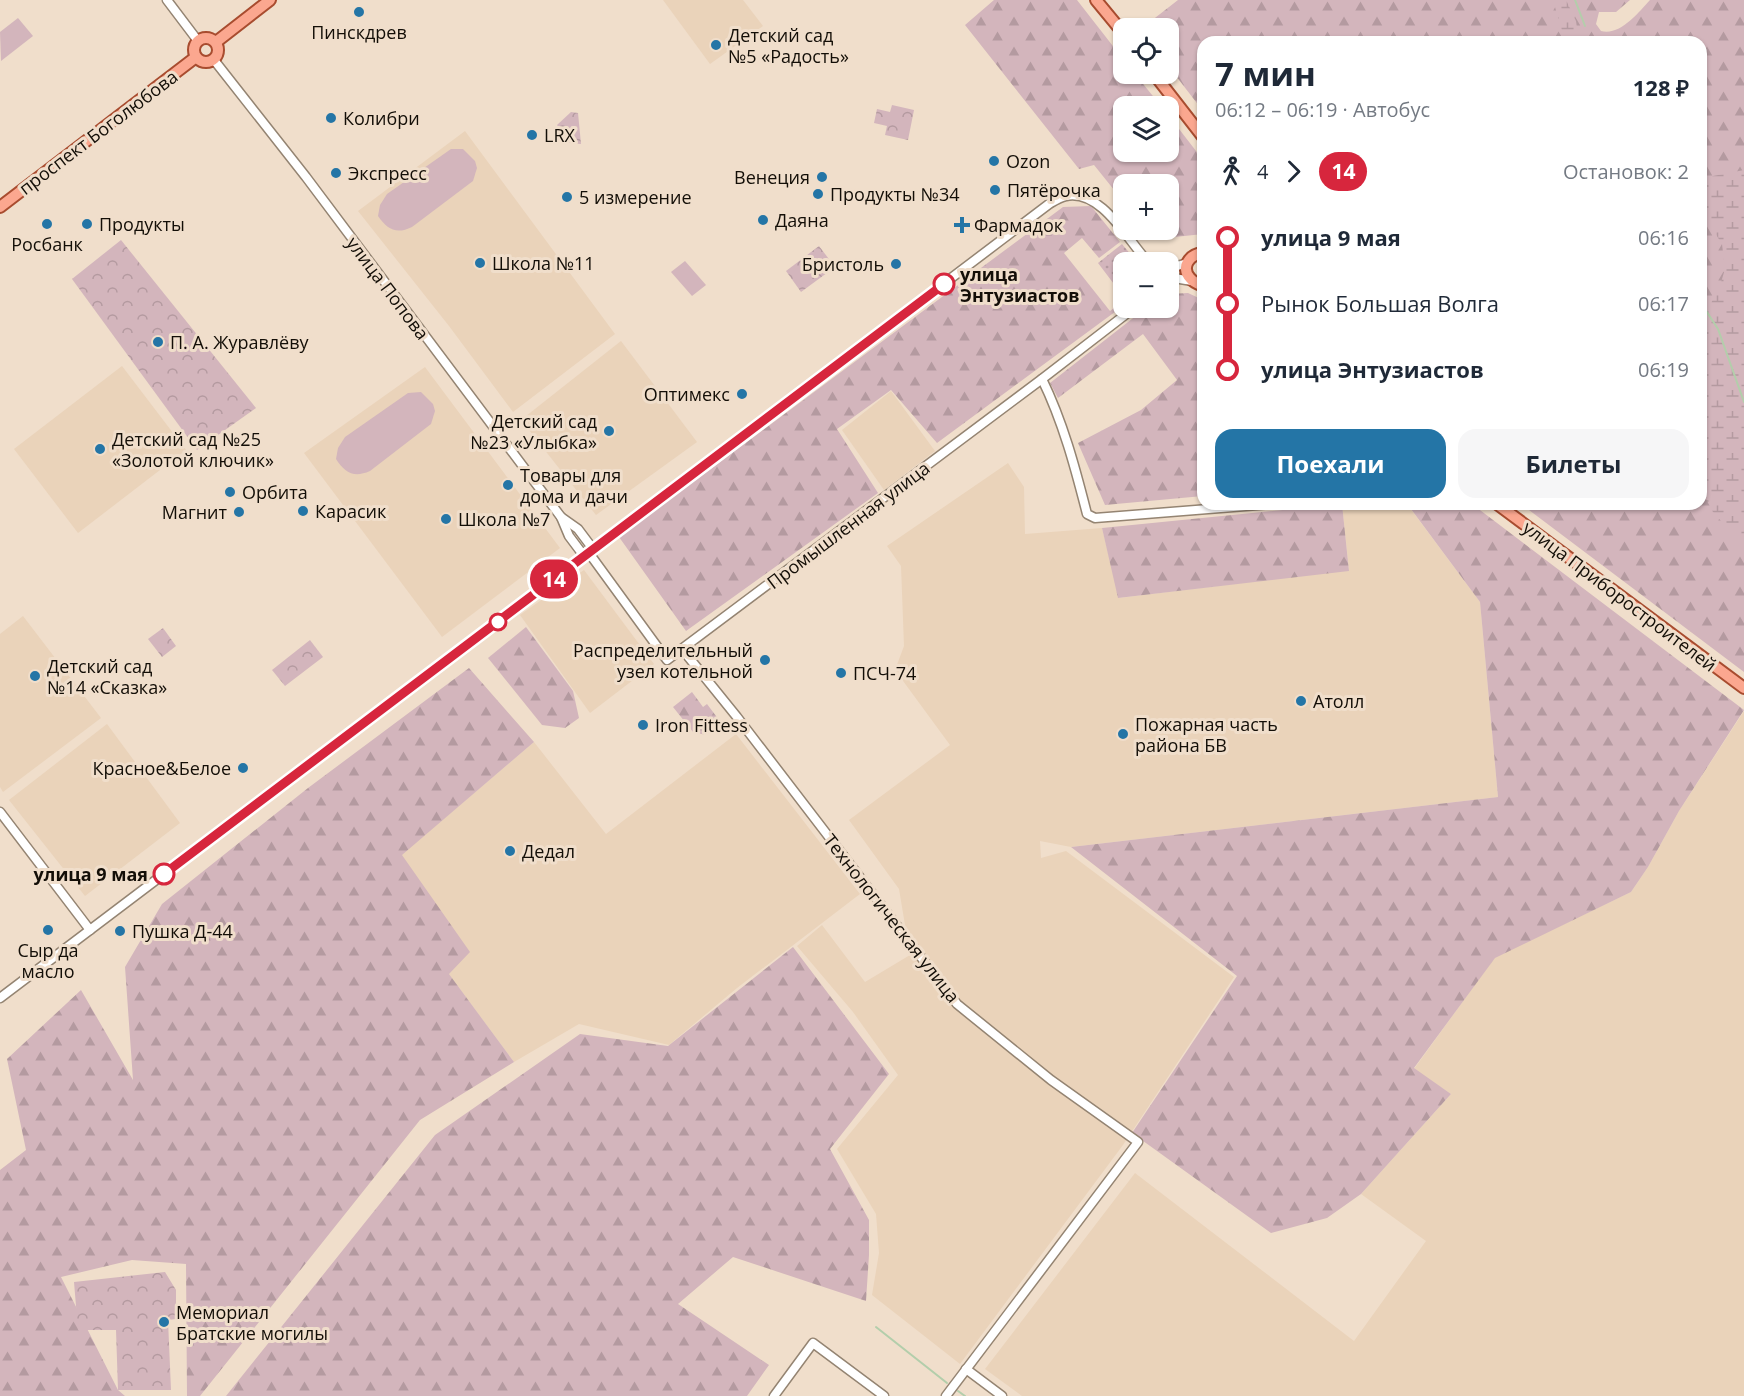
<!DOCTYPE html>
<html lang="ru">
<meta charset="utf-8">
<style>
:root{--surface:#fff;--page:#f6f6f7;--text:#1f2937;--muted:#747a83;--accent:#2475a6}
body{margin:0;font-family:"Open Sans",sans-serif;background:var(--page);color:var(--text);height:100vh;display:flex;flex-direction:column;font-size:22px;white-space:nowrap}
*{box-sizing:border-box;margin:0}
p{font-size:20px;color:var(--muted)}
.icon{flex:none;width:33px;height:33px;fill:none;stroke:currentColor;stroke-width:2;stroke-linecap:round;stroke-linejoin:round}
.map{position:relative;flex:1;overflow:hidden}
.sheet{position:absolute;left:1197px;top:36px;width:510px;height:474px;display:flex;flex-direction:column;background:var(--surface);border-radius:18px;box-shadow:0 2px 4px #0004}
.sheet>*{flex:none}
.badge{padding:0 12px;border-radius:20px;font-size:21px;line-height:39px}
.tools{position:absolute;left:1113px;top:18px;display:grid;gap:12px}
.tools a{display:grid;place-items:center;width:66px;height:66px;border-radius:12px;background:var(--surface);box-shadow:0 2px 4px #0004;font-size:30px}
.map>.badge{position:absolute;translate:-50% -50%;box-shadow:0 0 0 3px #fff}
.legs{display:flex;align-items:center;gap:9px;height:66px;padding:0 18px;font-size:20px}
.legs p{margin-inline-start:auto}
.head{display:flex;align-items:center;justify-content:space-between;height:102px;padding:0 18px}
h1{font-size:33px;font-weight:700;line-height:45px}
.primary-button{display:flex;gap:12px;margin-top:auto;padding:12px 18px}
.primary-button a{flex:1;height:69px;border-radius:18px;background:var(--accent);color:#fff;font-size:24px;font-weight:700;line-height:69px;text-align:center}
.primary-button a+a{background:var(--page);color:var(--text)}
ul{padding:0 18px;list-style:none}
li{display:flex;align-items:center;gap:21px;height:66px;font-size:22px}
li i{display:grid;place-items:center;width:9px;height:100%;margin:0 8px;background:currentColor}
li i::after{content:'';width:15px;height:15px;margin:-8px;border:4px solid;border-radius:50%;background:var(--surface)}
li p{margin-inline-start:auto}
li:first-child i{background:linear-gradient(#0000 50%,currentColor 0)}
li:last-child i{background:linear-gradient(currentColor 50%,#0000 0)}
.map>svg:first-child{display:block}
</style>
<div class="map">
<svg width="1744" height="1396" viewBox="0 0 1744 1396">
<defs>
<pattern id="grass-dots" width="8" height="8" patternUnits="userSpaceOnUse" patternTransform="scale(1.5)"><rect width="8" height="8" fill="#d3b5bc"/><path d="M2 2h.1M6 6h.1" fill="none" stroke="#b49aa0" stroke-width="1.8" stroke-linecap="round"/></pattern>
<pattern id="forest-firs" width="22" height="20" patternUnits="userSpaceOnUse" patternTransform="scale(1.5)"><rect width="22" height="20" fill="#d3b5bc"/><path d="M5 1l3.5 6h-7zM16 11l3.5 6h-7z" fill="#b49aa0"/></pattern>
<pattern id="wetland-marsh" width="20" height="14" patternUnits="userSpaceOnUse" patternTransform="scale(1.5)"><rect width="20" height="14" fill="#d3b5bc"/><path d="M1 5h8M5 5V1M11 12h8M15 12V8" fill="none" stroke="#b49aa0"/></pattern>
<pattern id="park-crowns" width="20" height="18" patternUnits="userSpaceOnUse" patternTransform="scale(1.5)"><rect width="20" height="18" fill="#d3b5bc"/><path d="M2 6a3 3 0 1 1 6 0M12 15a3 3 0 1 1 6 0" fill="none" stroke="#b49aa0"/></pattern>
</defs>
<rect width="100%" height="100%" fill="#f0decb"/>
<g fill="#ead3ba">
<path d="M663 0H743L763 26 710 64Z"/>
<path d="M465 131 615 334 513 412 449 326 358 211Z"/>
<path d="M621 341 697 442 596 515 521 420Z"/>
<path d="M122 366 186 450 78 533 14 449Z"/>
<path d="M425 367 560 548 442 637 304 453Z"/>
<path d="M891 391 935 451 884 490 842 430Z"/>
<path d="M1008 463 1024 487 1025 534 1102 528 1119 598 1349 570 1342 504H1407L1480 602 1498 797 1071 847 1040 841 1041 858 1066 851 1234 977 1123 1145 960 1364 872 1295 879 1253 876 1214 837 1149 898 1075 853 1012 797 946 822 925 865 982 910 955 899 889 849 820 950 745 895 670 904 646 901 566 887 546Z"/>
<path d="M584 570 654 664 590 713 520 615Z"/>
<path d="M23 616 101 718 3 792 0 787V634Z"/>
<path d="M1744 711V1396H1022L985 1369 1135 1173 1354 1341 1426 1241 1361 1194 1451 1094 1414 1069 1495 957 1631 892 1648 867 1679 811Z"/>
<path d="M107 724 180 823 85 896 9 800Z"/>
<path d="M736 734 860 894 737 988 669 1045 579 1024 514 1062 448 973 401 855 534 742 606 834Z"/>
</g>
<path fill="url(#grass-dots)" d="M1122 244 1137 262H1124L1123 296 1098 263Z"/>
<g fill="url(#forest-firs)">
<path d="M994 0H1077L1123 59 1124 74H1135L1161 106H1124V152H1168L1169 116 1203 160V234L1175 237 1160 230H1168V184H1124L1123 201 1094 165 1079 169 965 25Z"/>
<path d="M1178 0H1630L1616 12H1599L1596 24 1601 31C1620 36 1638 13 1650 0H1744V672L1521 504H1701V42H1203V111L1169 67 1168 28H1142Z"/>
<path d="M1091 206 1120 242 1099 258 1082 238 1064 253 1110 311 1123 301V306L937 443 891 390 837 429 878 493 686 631 619 537 1063 207Z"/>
<path d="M1188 293 1203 300V496L1105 505 1078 443 1141 410 1177 380 1143 334 1058 398 1050 383 1146 308H1168L1169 294Z"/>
<path d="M1342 504 1349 571 1118 598 1102 528Z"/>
<path d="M1413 504H1472L1744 710 1679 811 1648 867 1631 892 1495 958 1414 1068 1451 1094 1361 1194 1327 1218 1271 1233 1132 1133 1237 976 1071 847 1498 797 1480 602 1408 505Z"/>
<path d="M526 627 573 691 579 718 565 728 542 725 488 658Z"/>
<path d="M469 668 534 742 402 855 470 952 449 974 514 1062 420 1120 200 1396H187L186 1264 132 1260 61 1277 118 1390 125 1396H0V1170L26 1150 7 1059 81 990 133 1080 125 967 162 904 308 788Z"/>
<path d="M692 692 703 707 707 704 722 724 706 735 693 732 673 707Z"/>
<path d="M793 947 889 1074 830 1149 869 1220V1255L866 1301 733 1257 678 1304 769 1365 747 1396H226L435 1135 580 1034 668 1046Z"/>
</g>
<g fill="url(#wetland-marsh)">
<path d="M1553 0H1566L1576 21 1579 42H1565Z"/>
<path d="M1744 170V547L1713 512 1701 490V320L1719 289 1725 269 1722 244 1701 211V194L1704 183 1713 176Z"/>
</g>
<g fill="url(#park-crowns)">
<path d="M892 105 914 110 908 140 885 135 887 126 874 123 877 109 890 112Z"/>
<path d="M571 112 578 113 581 144 570 143 557 125Z"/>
<path d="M121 240 256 408 197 450 72 279Z"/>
<path d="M819 246 835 267 801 292 786 271Z"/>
<path d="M163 628 176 646 162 657 148 639Z"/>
<path d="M310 640 323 657 285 686 272 670Z"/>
<path d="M165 1272 176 1290V1319L168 1320 171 1390H118L116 1330H78L74 1282Z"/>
</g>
<g fill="#d3b5bc">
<path d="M18 18 33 36 1 61 0 32Z"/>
<path d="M451 149H463L475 161 477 168 473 181 412 227C396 235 387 229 378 216L380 205 387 194Z"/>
<path d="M685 261 706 285 692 296 671 272Z"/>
<path d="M421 392 433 404 435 411 431 424 370 471C354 478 345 473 336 459L338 448 345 437 408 393Z"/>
</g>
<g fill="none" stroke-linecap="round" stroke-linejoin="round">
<g stroke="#b3ceab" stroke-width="2">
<path d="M1575 0 1585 26"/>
<path d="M1701 303 1718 329 1744 402"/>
<path d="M876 1327 947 1383"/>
<path d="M958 1391 965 1396"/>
</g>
<g stroke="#948472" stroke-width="11">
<g id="minor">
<path d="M167 0 198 41"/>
<path d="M214 60 306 177 561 517 569 536 584 556"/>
<path d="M1168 269 1187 263"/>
<path d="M1168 277 1192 281"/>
<path d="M1042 379C1063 422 1075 467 1087 514L1095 518 1271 504"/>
<path d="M561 517 578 529 593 549"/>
<path d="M589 553 667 660 1042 379 1134 308"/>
<path d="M682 649 737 717 957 1004 1051 1080 1138 1142 946 1396"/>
<path d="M0 812 90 930"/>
<path d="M0 998 1049 204C1054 201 1060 197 1066 196 1101 189 1127 239 1148 262"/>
<path d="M966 1369 1002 1396"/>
<path d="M774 1396 813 1343 884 1396"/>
</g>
</g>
<g stroke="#a84c2f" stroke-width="14">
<g id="major">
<path d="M1096 0 1124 34"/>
<circle cx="206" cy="50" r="12"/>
<path d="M216 42 270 0"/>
<path d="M1154 74 1203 137"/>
<path d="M0 207 196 57"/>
<path d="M1203 253C1190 254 1180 267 1190 278 1193 282 1198 284 1203 286"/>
<path d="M1497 504 1744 688"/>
</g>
</g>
<use href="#minor" stroke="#fff" stroke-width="8"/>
<use href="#major" stroke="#fba78f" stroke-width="10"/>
</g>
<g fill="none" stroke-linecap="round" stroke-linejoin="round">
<g stroke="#fff" stroke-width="14">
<path id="line-1" d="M164 874 944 284"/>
</g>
<use href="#line-1" stroke="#d7263d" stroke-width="9"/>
</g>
<g fill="#2475a6" stroke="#f0decb" stroke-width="2">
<circle cx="359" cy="12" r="6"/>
<circle cx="716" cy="45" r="6"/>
<circle cx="331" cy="118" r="6"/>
<circle cx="532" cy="135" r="6"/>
<circle cx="994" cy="161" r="6"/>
<circle cx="336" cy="173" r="6"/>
<circle cx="822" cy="177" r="6"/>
<circle cx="995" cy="190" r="6"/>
<circle cx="818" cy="194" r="6"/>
<circle cx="567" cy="197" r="6"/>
<circle cx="763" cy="220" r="6"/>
<circle cx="47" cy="224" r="6"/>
<circle cx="87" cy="224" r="6"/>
<path d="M959 216h6v6h6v6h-6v6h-6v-6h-6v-6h6z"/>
<circle cx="480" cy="263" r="6"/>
<circle cx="896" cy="264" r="6"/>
<circle cx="158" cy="342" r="6"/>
<circle cx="742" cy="394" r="6"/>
<circle cx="609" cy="431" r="6"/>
<circle cx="100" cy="449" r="6"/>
<circle cx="508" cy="485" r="6"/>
<circle cx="230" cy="492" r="6"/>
<circle cx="303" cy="511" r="6"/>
<circle cx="239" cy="512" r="6"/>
<circle cx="446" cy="519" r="6"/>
<circle cx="765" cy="660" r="6"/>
<circle cx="841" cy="673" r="6"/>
<circle cx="35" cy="676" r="6"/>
<circle cx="1301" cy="701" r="6"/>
<circle cx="643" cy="725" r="6"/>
<circle cx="1123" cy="734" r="6"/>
<circle cx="243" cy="768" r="6"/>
<circle cx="510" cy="851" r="6"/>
<circle cx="48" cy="930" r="6"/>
<circle cx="120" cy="931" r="6"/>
<circle cx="164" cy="1322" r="6"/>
</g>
<g fill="#fff" stroke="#d7263d" stroke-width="3">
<circle cx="944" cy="284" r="10"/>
<circle cx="498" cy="622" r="8"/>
<circle cx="164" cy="874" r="10"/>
</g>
<g text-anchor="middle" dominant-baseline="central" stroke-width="6" stroke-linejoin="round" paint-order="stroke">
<g font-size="18" fill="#130e07" stroke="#f0decb" text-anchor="start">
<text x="359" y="32" text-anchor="middle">Пинскдрев</text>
<text x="728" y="35">Детский сад<tspan x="728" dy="21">№5 «Радость»</tspan></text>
<text x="343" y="118">Колибри</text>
<text x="544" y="135">LRX</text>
<text x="1006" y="161">Ozon</text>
<text x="348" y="173">Экспресс</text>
<text x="810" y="177" text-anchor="end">Венеция</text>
<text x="1007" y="190">Пятёрочка</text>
<text x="830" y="194">Продукты №34</text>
<text x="579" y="197">5 измерение</text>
<text x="775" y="220">Даяна</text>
<text x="99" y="224">Продукты</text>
<text x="974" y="225">Фармадок</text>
<text x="47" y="244" text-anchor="middle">Росбанк</text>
<text x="492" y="263">Школа №11</text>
<text x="884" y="264" text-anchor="end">Бристоль</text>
<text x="170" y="342">П. А. Журавлёву</text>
<text x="730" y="394" text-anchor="end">Оптимекс</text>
<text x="597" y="421" text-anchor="end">Детский сад<tspan x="597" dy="21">№23 «Улыбка»</tspan></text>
<text x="112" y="439">Детский сад №25<tspan x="112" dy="21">«Золотой ключик»</tspan></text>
<text x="520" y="475">Товары для<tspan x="520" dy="21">дома и дачи</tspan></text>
<text x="242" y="492">Орбита</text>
<text x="315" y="511">Карасик</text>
<text x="227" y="512" text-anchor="end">Магнит</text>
<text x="458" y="519">Школа №7</text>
<text x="753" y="650" text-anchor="end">Распределительный<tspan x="753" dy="21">узел котельной</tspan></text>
<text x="47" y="666">Детский сад<tspan x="47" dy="21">№14 «Сказка»</tspan></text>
<text x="853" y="673">ПСЧ-74</text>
<text x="1313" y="701">Атолл</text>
<text x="1135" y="724">Пожарная часть<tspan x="1135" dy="21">района БВ</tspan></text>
<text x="655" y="725">Iron Fittess</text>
<text x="231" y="768" text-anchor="end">Красное&amp;Белое</text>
<text x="522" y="851">Дедал</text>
<text x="132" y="931">Пушка Д-44</text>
<text x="48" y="950" text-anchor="middle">Сыр да<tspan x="48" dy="21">масло</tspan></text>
<text x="176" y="1312">Мемориал<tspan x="176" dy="21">Братские могилы</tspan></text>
</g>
<g font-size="18" fill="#130e07" stroke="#f0decb">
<text transform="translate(98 132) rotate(-37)">проспект Боголюбова</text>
<text transform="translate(388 288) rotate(53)">улица Попова</text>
<text transform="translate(848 525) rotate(-37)">Промышленная улица</text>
<text transform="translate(1620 596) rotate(37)">улица Приборостроителей</text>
<text transform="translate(892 918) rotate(52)">Технологическая улица</text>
</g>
<g font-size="18" font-weight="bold" fill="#130e07" stroke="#f0decb" text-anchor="start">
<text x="960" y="274">улица<tspan x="960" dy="21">Энтузиастов</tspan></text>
<text x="148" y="874" text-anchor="end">улица 9 мая</text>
</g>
</g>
</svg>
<div class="tools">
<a><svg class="icon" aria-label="locate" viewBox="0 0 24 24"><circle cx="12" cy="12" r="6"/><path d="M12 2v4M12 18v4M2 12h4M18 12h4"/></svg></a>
<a><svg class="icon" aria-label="layers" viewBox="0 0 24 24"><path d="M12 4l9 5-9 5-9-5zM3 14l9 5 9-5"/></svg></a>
<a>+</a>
<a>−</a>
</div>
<b class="badge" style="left:554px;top:579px;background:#d7263d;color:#fff">14</b>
<section class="sheet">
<div class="head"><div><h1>7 мин</h1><p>06:12 – 06:19 · Автобус</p></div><b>128 ₽</b></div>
<div class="legs"><svg class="icon" aria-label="walk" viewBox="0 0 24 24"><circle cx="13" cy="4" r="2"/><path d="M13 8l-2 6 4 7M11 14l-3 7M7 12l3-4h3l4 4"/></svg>4<svg class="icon" aria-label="forward" viewBox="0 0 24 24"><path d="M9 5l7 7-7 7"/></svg><b class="badge" style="background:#d7263d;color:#fff">14</b><p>Остановок: 2</p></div>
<ul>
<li><i style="color:#d7263d"></i><b>улица 9 мая</b><p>06:16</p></li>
<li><i style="color:#d7263d"></i><span>Рынок Большая Волга</span><p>06:17</p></li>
<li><i style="color:#d7263d"></i><b>улица Энтузиастов</b><p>06:19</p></li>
</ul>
<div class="primary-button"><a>Поехали</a><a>Билеты</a></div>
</section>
</div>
